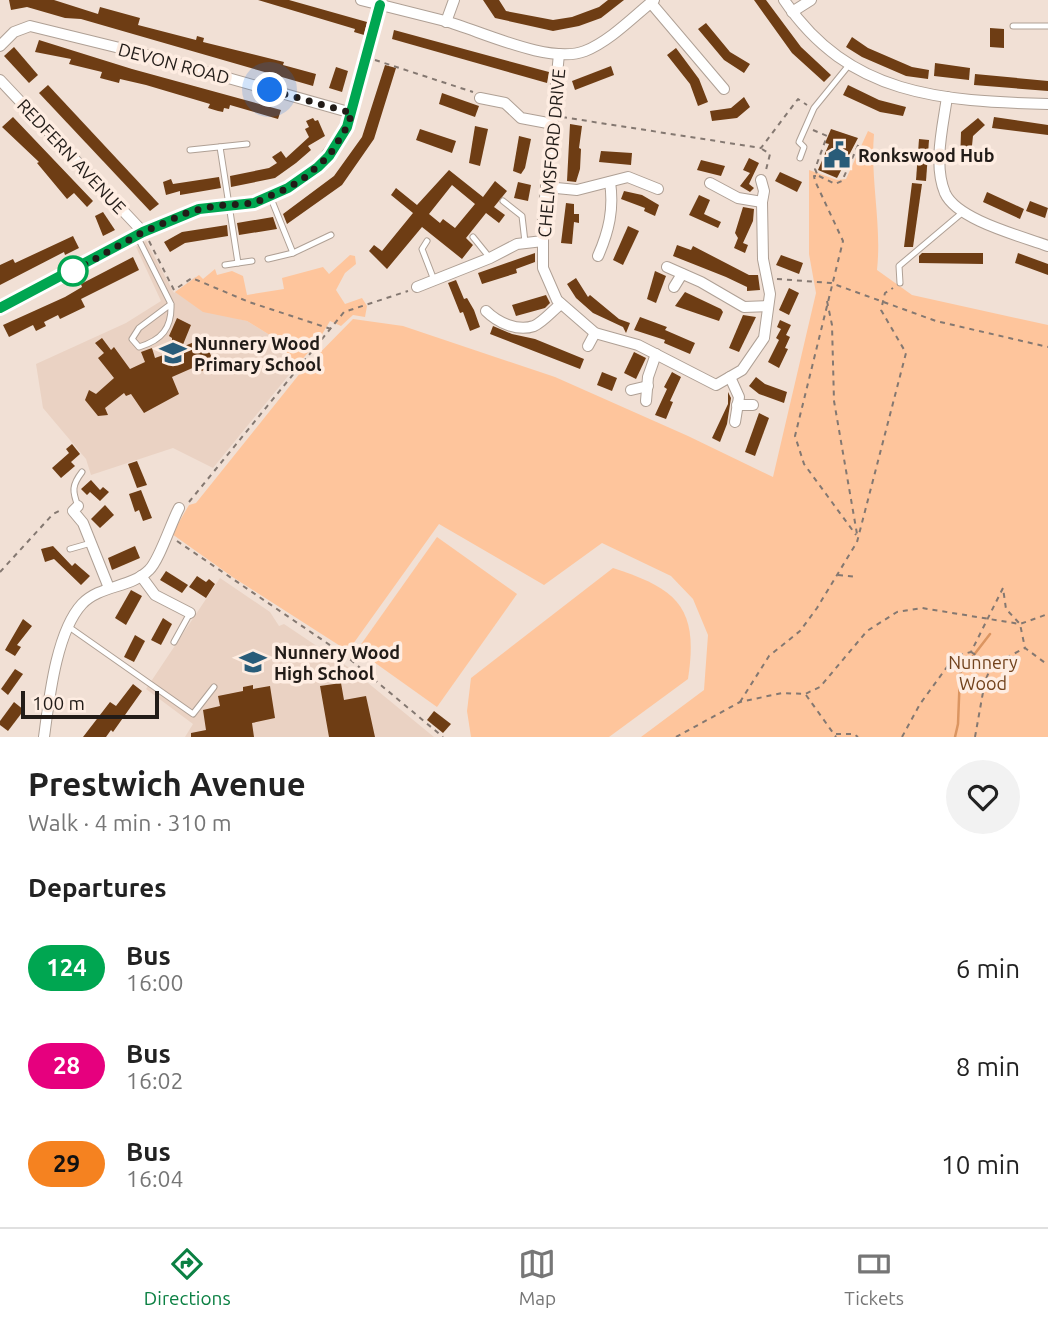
<!DOCTYPE html>
<meta charset="utf-8">
<style>
:root{--surface:#fff;--page:#f2f2f2;--text:#222;--muted:#767676;--line:#e0e0e0;--accent:#0b8043}
body{margin:0;font-family:Ubuntu,sans-serif;background:var(--page);color:var(--text);height:100vh;display:flex;flex-direction:column;font-size:26px;white-space:nowrap}
*{box-sizing:border-box;margin:0}
p{font-size:23px;color:var(--muted)}
.icon{flex:none;width:38px;height:38px;fill:none;stroke:currentColor;stroke-width:2;stroke-linecap:round;stroke-linejoin:round}
.map{position:relative;height:737px;overflow:hidden}
.drawer{display:flex;flex-direction:column;background:var(--surface);flex:1}
.drawer>*{flex:none}
.badge{padding:0 14px;border-radius:23px;font-size:24px;line-height:46px}
.scale{position:absolute;left:21px;bottom:18px;width:138px;box-sizing:border-box;padding-left:7px;border:4px solid #221c18;border-top:0;font-size:19px;line-height:24px;white-space:nowrap;color:#221c18;-webkit-text-stroke:5px #feede2;paint-order:stroke}
.you{position:absolute;width:35px;height:35px;margin:-18px;border:5px solid #fff;border-radius:50%;background:#1a73e8;box-shadow:0 0 0 10px #1a73e833}
.map>.badge{position:absolute;translate:-50% -50%;box-shadow:0 0 0 4px #fff}
h2{padding:0 28px;font-size:26px;line-height:63px}
.round{display:grid;place-items:center;flex:none;width:74px;height:74px;border-radius:37px;background:var(--page)}
.overview{display:flex;align-items:center;justify-content:space-between;height:119px;padding:0 28px}
h1{font-size:33px;font-weight:700;line-height:52px}
ul{padding:0;list-style:none}
li{display:flex;align-items:center;gap:21px;height:98px;padding:0 28px}
li div{flex:1}
li b{display:block;font-size:26px}
li em{font-style:normal}
li .badge{min-width:77px;font-weight:700;text-align:center}
.tab-bar{display:flex;justify-content:space-around;align-items:center;height:98px;border-top:2px solid var(--line);background:var(--surface);font-size:19px;color:var(--muted)}
.tab-bar a{display:grid;justify-items:center;gap:4px}
.tab-bar .active{color:var(--accent)}
.map>svg:first-child{display:block}
</style>
<div class="map">
<svg width="1048" height="737" viewBox="0 0 1048 737">
<rect width="100%" height="100%" fill="#f1e0d5"/>
<g fill="#ead2c3">
<path d="M146 241 174 293 195 277 239 319 247 321 281 342 293 370 213 468 173 448 91 475 86 459 43 408 36 364 126 323 161 301 136 247Z"/>
<path d="M220 578 270 612 279 626 284 624 351 669 434 737H185L193 724 146 689Z"/>
</g>
<g fill="#fec59c">
<path d="M868 131 874 134C870 179 882 224 877 270L912 295 1048 325V737H641L704 690 708 635 693 599 671 576 602 543 544 585 439 524 348 651 234 578 172 534 189 505 196 503 301 372 353 319 403 326 555 377 688 436 773 477 816 293 809 254V170L837 180 846 179Z"/>
<path d="M350 255 355 256 356 264 345 273 336 290 345 304 362 298 367 306 365 317 353 315 341 326 330 321 318 341 293 370 281 342 247 321 203 312 175 292 199 275 203 279 215 269 217 275 232 271 243 276 247 295 284 289 282 278 323 267 329 274Z"/>
<path d="M437 537 517 594 437 707 357 650Z"/>
<path d="M613 568C678 589 699 608 688 679L609 737H471L467 711 471 678Z"/>
</g>
<g fill="none" stroke-linecap="round" stroke-linejoin="round">
<path stroke="#db9561" stroke-width="2.5" d="M955 737 958 724 960 673 990 634"/>
</g>
<g fill="#6e3d14" fill-rule="evenodd">
<path d="M9 0H54L98 14 100 7 140 18 138 25 196 40 197 36 204 38 203 42 284 62 283 65 316 74 313 86 81 19 65 18 27 7 11 10Z"/>
<path d="M258 0H289L367 22 364 35 354 32 355 29Z"/>
<path d="M483 0H499L506 11 553 20 572 17 599 7 608 0H624L601 18 579 26 553 31 495 18Z"/>
<path d="M754 0H766L801 47 831 75 824 82 792 53Z"/>
<path d="M706 23 730 52 750 64 744 73 724 60 698 29Z"/>
<path d="M990 28 1004 29V48L990 47Z"/>
<path d="M394 30 549 72 547 83 392 39Z"/>
<path d="M852 37 868 48 912 67 929 70 928 79 906 76 862 57 846 47Z"/>
<path d="M39 40 132 69 281 110 278 119 230 105 229 109 224 108 223 112 218 111 208 108 210 104 146 85 120 79 119 83 100 78 102 72 69 64 71 59 35 52Z"/>
<path d="M14 47 38 75 29 83 4 56Z"/>
<path d="M676 48 699 79 708 102 698 106 690 84 667 55Z"/>
<path d="M935 63 970 68 969 80 934 76Z"/>
<path d="M385 65 396 68 374 139 342 185 287 224 283 214 334 176 362 137Z"/>
<path d="M611 66 614 75 575 90 572 81Z"/>
<path d="M336 67 348 71 342 92 329 88Z"/>
<path d="M975 74 1048 81V91L974 85Z"/>
<path d="M48 85 159 204 150 211 39 93Z"/>
<path d="M848 85 879 100 906 107 903 116 880 112 843 95Z"/>
<path d="M442 93 479 106 475 117 439 104Z"/>
<path d="M744 97 750 107 737 118 712 121 710 111 731 108Z"/>
<path d="M13 117 93 201 87 207 74 193 67 199 37 163 39 162 2 127Z"/>
<path d="M994 117 1048 125V135L992 128Z"/>
<path d="M313 118 315 121 318 120 325 136 308 146 311 150 296 163 275 178 231 187 230 176 269 168 277 163 272 157 281 151 286 158 309 137 305 129 309 127 306 121Z"/>
<path d="M978 118 985 125 973 136 970 165 960 163 961 132Z"/>
<path d="M570 124 582 126 579 148 581 149 580 169 576 182 567 181Z"/>
<path d="M475 126 488 129 480 166 469 163Z"/>
<path d="M420 129 456 141 452 153 416 140Z"/>
<path d="M831 129 858 138 837 178 818 170 829 144 825 143Z"/>
<path d="M519 136 531 139 525 168 521 174 513 171Z"/>
<path d="M919 139 929 140 926 181 916 180Z"/>
<path d="M601 151 632 153 631 165 599 162Z"/>
<path d="M749 158 759 163 749 184 754 188 750 192 740 186 750 173 743 170Z"/>
<path d="M701 160 725 166 721 176 697 170Z"/>
<path d="M449 170 483 197 495 181 507 191 494 207 505 215 499 223 486 213 466 238 473 245 462 259 422 227 387 269 369 251 374 245 382 251 413 213 391 195 396 188 417 205ZM452 185 475 204 455 228 443 219 440 223 429 214Z"/>
<path d="M780 172 802 182 797 192 775 181Z"/>
<path d="M219 177 221 188 180 195V191L166 195 163 182 171 179 173 184Z"/>
<path d="M518 182 531 185 528 201 514 198Z"/>
<path d="M912 183 922 184 913 247H904Z"/>
<path d="M624 191 642 195 659 205 655 216 644 211 645 208 621 199Z"/>
<path d="M987 192 1024 209 1020 219 983 202Z"/>
<path d="M699 195 710 200 704 214 721 222 718 228 689 215Z"/>
<path d="M1030 201 1048 208 1045 218 1026 211Z"/>
<path d="M566 203 574 204V214H579V223L574 222 572 244 561 243Z"/>
<path d="M743 207 754 209 753 221 743 243 748 245 745 253 734 248 738 238 735 233Z"/>
<path d="M103 212 115 230 103 236 95 216Z"/>
<path d="M273 217 277 229 239 235 237 223Z"/>
<path d="M227 225 228 236 185 243 170 252 164 242 182 232Z"/>
<path d="M628 226 639 231 623 265 613 260Z"/>
<path d="M73 236 79 248 65 255 64 252 0 285V265L13 259 15 263Z"/>
<path d="M677 245 691 250 693 246 749 275H758L760 290 747 291V287L726 277 673 256Z"/>
<path d="M535 253V262L516 269 517 273 482 284 478 273Z"/>
<path d="M922 253H983V264L919 263V256Z"/>
<path d="M1018 253 1048 264V275L1015 263Z"/>
<path d="M781 255 803 263 799 274 776 265Z"/>
<path d="M133 257 139 270 81 299 85 307 60 319 58 315 44 322 46 326 36 331 33 325 9 337 3 325 65 297 82 287 81 284Z"/>
<path d="M655 271 666 276 656 303 647 299Z"/>
<path d="M576 278 588 297 590 295 619 319 630 323 626 333 623 327 593 313 576 298 567 284Z"/>
<path d="M456 280 464 299 467 298 474 310 480 327 470 331 463 312 460 313 448 283Z"/>
<path d="M789 288 799 293 789 315 779 310Z"/>
<path d="M685 292 721 309 723 312 719 321 675 306Z"/>
<path d="M546 295 550 303 545 308 516 316 512 305Z"/>
<path d="M743 315 756 317 739 352 729 348Z"/>
<path d="M640 317 667 327 665 330 695 343 690 354 664 343 665 340 634 330Z"/>
<path d="M177 318 191 325 182 347 204 338 215 366 199 372 197 366 172 377 179 394 144 413 131 394 126 396 124 393 105 408 108 415 98 416 85 400 89 390 96 394 114 378 98 358 104 353 95 343 102 338 111 350 114 347 130 369 145 362 141 352 152 348 155 358 172 352V338L169 336Z"/>
<path d="M780 320 791 325 786 335 790 337 785 348 788 349 779 368 768 362 779 340 776 338 781 329 777 327Z"/>
<path d="M493 326 512 334 535 339 584 359 580 369 490 334Z"/>
<path d="M634 352 646 358 636 379 624 373Z"/>
<path d="M602 372 617 378 612 391 597 385Z"/>
<path d="M672 372 681 377 670 401 673 402 666 419 655 415 667 389 664 387Z"/>
<path d="M756 377 765 384 787 392 784 403 759 394 749 386Z"/>
<path d="M728 392 731 398 727 424 720 442 712 438 728 404Z"/>
<path d="M759 413 769 418 755 456 745 452Z"/>
<path d="M72 444 80 454 71 462 75 466 61 478 52 468 69 453 66 449Z"/>
<path d="M137 461 147 485 137 488 128 464Z"/>
<path d="M91 480 100 490 103 487 109 492 100 501 90 492 87 495 81 489Z"/>
<path d="M141 490 152 518 143 521 139 510 135 512 129 494Z"/>
<path d="M105 505 114 515 100 528 91 519Z"/>
<path d="M53 546 72 566 75 563 90 576 81 585 54 559 45 562 41 549Z"/>
<path d="M135 546 140 558 112 570 108 558Z"/>
<path d="M166 571 188 585 182 593 160 580Z"/>
<path d="M197 576 206 582 209 579 215 584 206 598 189 587Z"/>
<path d="M131 590 142 596 126 625 115 618Z"/>
<path d="M163 618 172 624 161 645 151 640Z"/>
<path d="M23 619 32 626 17 645 21 647 15 656 5 650Z"/>
<path d="M135 635 145 641 134 662 124 657Z"/>
<path d="M15 669 23 674 8 695 1 689Z"/>
<path d="M341 683 344 700 366 696 375 737H329L320 686Z"/>
<path d="M133 684 142 691 113 732 111 730 106 737H83L110 702 116 706Z"/>
<path d="M253 685V689L270 686 275 718 252 723 254 737H191V733L206 730 203 710 220 706 218 696 243 691V687Z"/>
<path d="M14 702 24 710 8 731 0 725V721Z"/>
<path d="M434 711 451 724 443 733 427 720Z"/>
</g>
<g fill="none" stroke-linecap="round" stroke-linejoin="round">
<g stroke="#afa095" stroke-width="7">
<g id="service">
<path d="M1013 26H1048"/>
<path d="M220 147 238 263 252 261"/>
<path d="M190 150 247 144"/>
<path d="M800 158 804 147 799 142 814 108 849 65"/>
<path d="M270 196 293 253"/>
<path d="M503 201 522 216 525 242"/>
<path d="M137 236 171 304C172 328 162 340 139 347L132 339 139 328 171 304"/>
<path d="M473 237 490 258"/>
<path d="M427 241 422 249 434 280"/>
<path d="M268 259 293 253 331 235"/>
<path d="M225 265 238 263"/>
<path d="M900 283 899 266 963 212"/>
<path d="M78 506C72 491 72 485 82 472"/>
<path d="M70 549 91 543"/>
<path d="M69 627 193 714 214 687"/>
<path d="M174 642 190 613"/>
</g>
</g>
<g stroke="#afa095" stroke-width="12">
<g id="minor">
<path d="M361 0C389 7 417 14 445 21 481 31 550 65 585 51 610 41 633 17 654 0"/>
<path d="M784 0C849 96 941 101 1048 104"/>
<path d="M651 3 724 89"/>
<path d="M792 12 811 0"/>
<path d="M446 22 454 0"/>
<path d="M0 46 14 32 30 26 136 52 352 113"/>
<path d="M559 54 543 218V268L557 300 595 333 638 345 716 385 742 370 764 338 770 294 763 259 762 202 764 191 761 180"/>
<path d="M0 80 143 232"/>
<path d="M947 97C943 126 933 164 945 193 957 220 1021 236 1048 246"/>
<path d="M480 98 505 103 521 118 553 124"/>
<path d="M710 183 738 198 762 202"/>
<path d="M546 187 577 190 628 177 658 189"/>
<path d="M598 256C609 231 614 209 610 182"/>
<path d="M667 267 701 282 744 307 768 306"/>
<path d="M417 287 490 258 517 244 543 241"/>
<path d="M674 287 682 274"/>
<path d="M0 308 143 232 199 209 254 203 288 188 318 167 347 127 380 5"/>
<path d="M486 311C497 322 517 332 534 326 543 322 553 310 561 304"/>
<path d="M588 346 595 333"/>
<path d="M730 377 739 397 735 422"/>
<path d="M631 390 648 386"/>
<path d="M646 401 648 377 656 354"/>
<path d="M737 405H753"/>
<path d="M78 506 73 511 83 523 109 588"/>
<path d="M141 576 155 595 190 613"/>
<path d="M44 737C49 700 56 632 82 604 100 585 131 588 149 570 159 561 171 523 179 508"/>
</g>
</g>
<g stroke="#847871" stroke-width="2" stroke-dasharray="5 5" stroke-linecap="butt">
<path d="M375 60 473 92"/>
<path d="M562 117 761 148 798 99 807 105"/>
<path d="M813 130 827 136 815 169 818 176H814L815 181 843 241 795 436 804 464 856 535"/>
<path d="M762 149 770 154 766 170"/>
<path d="M819 176 835 184 842 181 860 141"/>
<path d="M149 241 174 290 192 278 249 302 331 329"/>
<path d="M777 279 831 283 936 321 1048 347"/>
<path d="M827 301 832 325 834 401 857 534"/>
<path d="M189 502 344 312 408 291"/>
<path d="M177 541 346 656 443 737"/>
<path d="M0 572 53 514 63 509"/>
<path d="M838 575 857 577"/>
<path d="M971 652 992 665"/>
<path d="M806 695 836 737"/>
<path d="M740 702 769 656 800 631 817 608 857 542 906 353 881 310 885 293 893 288"/>
<path d="M836 734H854L858 737"/>
<path d="M676 737 740 702 782 693 805 694 820 687 867 631 897 612 922 608 1020 624 1048 614"/>
<path d="M902 737 920 704 955 656 971 652 1003 588 1006 609 1020 624 1025 648 1048 665"/>
<path d="M975 737 985 681 992 665 1025 648"/>
</g>
<use href="#service" stroke="#fff" stroke-width="5"/>
<use href="#minor" stroke="#fff" stroke-width="10"/>
</g>
<g fill="none" stroke-linecap="round" stroke-linejoin="round">
<g stroke="#fff" stroke-width="16">
<path id="line" d="M0 308 143 232 199 209 254 203 288 188 318 167 329 156 347 127 380 5"/>
</g>
<use href="#line" stroke="#00a651" stroke-width="10"/>
<path stroke="#221c18" stroke-width="7" stroke-dasharray="0 12.6" d="M73 271 68 274 143 232 189 212 214 206 254 203 288 188 303 179 329 156 347 127 352 113 270 90"/>
</g>
<defs>
<g id="civic-bare" transform="scale(2.1)"><path d="M-.6-6.5H3V-4.5H.6V-3L4-1V1h2V6H-6V1h2V-1L-.6-3ZM-1.2 2.5V6h2.4V2.5Z" fill="#295c79" stroke="#feede2" stroke-width="2.5" paint-order="stroke"/></g>
<g id="school-bare" transform="scale(2.1)"><path d="M0-5L7-2L0 1L-7-2ZM-4 1L0 2.5L4 1V4Q0 6-4 4Z" fill="#295c79" stroke="#feede2" stroke-width="2.5" paint-order="stroke"/></g>
</defs>
<g fill-rule="evenodd">
<use href="#civic-bare" x="837" y="155"/>
<use href="#school-bare" x="173" y="353"/>
<use href="#school-bare" x="253" y="662"/>
</g>
<circle fill="#fff" stroke="#00a651" stroke-width="3.5" cx="73" cy="271" r="14"/>
<g text-anchor="middle" dominant-baseline="central" stroke-width="7" stroke-linejoin="round" paint-order="stroke">
<g font-size="18" fill="#221c18" stroke="#feede2">
<text transform="translate(174 63) rotate(15)">DEVON ROAD</text>
<text transform="translate(551 153) rotate(-85)">CHELMSFORD DRIVE</text>
<text transform="translate(72 156) rotate(47)">REDFERN AVENUE</text>
</g>
<g font-size="18" font-weight="bold" fill="#221c18" stroke="#feede2" text-anchor="start">
<text x="858" y="155">Ronkswood Hub</text>
<text x="194" y="343">Nunnery Wood<tspan x="194" dy="21">Primary School</tspan></text>
<text x="274" y="652">Nunnery Wood<tspan x="274" dy="21">High School</tspan></text>
</g>
<g font-size="18" fill="#72431d" stroke="#feede2">
<text x="983" y="662">Nunnery<tspan x="983" dy="21">Wood</tspan></text>
</g>
</g>
</svg>
<div class="scale">100 m</div>
<div class="you" style="left:270px;top:90px"></div>
</div>
<section class="drawer">
<div class="overview"><div><h1>Prestwich Avenue</h1><p>Walk · 4 min · 310 m</p></div><a class="round"><svg class="icon" aria-label="heart" viewBox="0 0 24 24"><path d="M12 20l-8-8c-3-5 5-10 8-4 3-6 11-1 8 4z"/></svg></a></div>
<h2>Departures</h2>
<ul>
<li><span class="badge" style="background:#00a651;color:#fff">124</span><div><b>Bus</b><p>16:00</p></div><em>6 min</em></li>
<li><span class="badge" style="background:#e6007e;color:#fff">28</span><div><b>Bus</b><p>16:02</p></div><em>8 min</em></li>
<li><span class="badge" style="background:#f58220;color:#111">29</span><div><b>Bus</b><p>16:04</p></div><em>10 min</em></li>
</ul>
</section>
<nav class="tab-bar">
<a class="active"><svg class="icon" aria-label="directions" viewBox="0 0 24 24"><path d="M12 3l9 9-9 9-9-9zM9 14v-3h6M13 9l2 2-2 2"/></svg>Directions</a>
<a><svg class="icon" aria-label="map" viewBox="0 0 24 24"><path d="M3 6l6-2 6 2 6-2v14l-6 2-6-2-6 2zM9 4v14M15 6v14"/></svg>Map</a>
<a><svg class="icon" aria-label="tickets" viewBox="0 0 24 24"><path d="M3 7h18v10H3zM15 7v10"/></svg>Tickets</a>
</nav>
